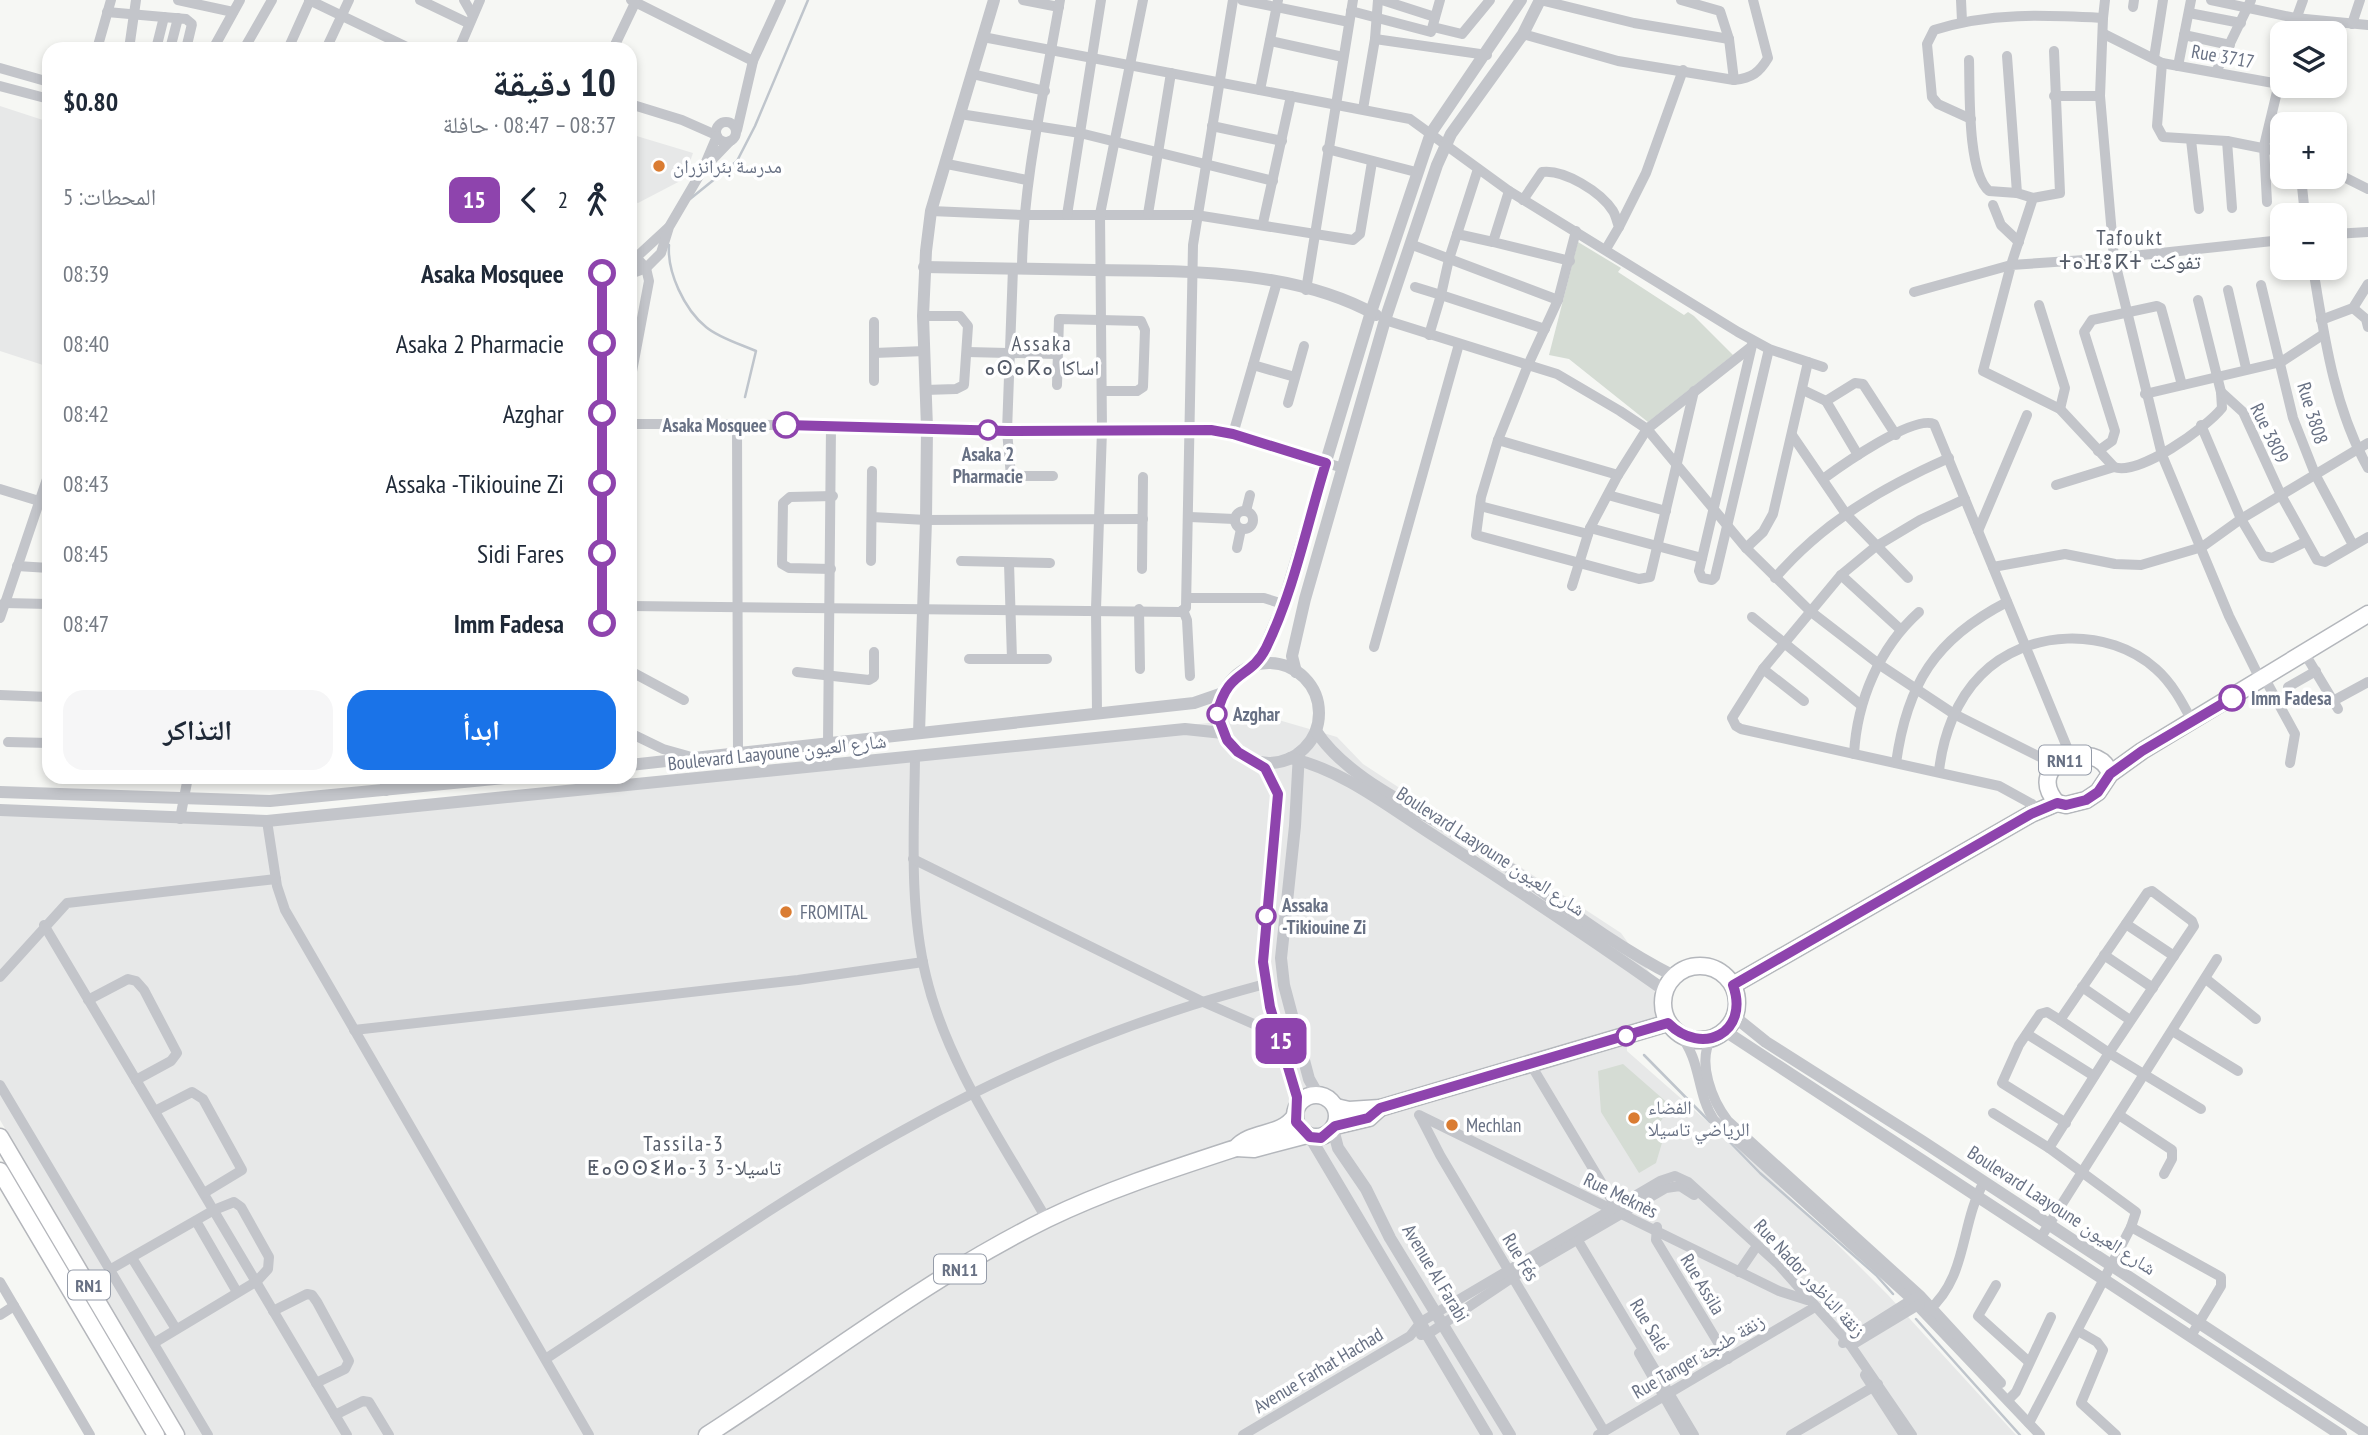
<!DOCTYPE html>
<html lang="ar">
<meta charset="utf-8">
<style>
:root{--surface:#fff;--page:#f6f6f7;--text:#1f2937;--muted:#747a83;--accent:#1a73e8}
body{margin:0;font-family:"PT Sans Narrow","Noto Naskh Arabic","Noto Sans Tifinagh",sans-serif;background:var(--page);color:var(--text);direction:rtl;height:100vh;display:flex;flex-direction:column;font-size:26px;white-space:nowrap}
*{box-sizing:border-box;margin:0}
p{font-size:23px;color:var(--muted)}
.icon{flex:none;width:38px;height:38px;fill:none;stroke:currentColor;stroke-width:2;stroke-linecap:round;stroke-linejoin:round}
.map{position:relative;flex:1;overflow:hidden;direction:ltr}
.drawer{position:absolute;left:42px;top:42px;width:595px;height:742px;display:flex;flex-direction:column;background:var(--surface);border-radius:21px;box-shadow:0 4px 10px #0003;direction:rtl}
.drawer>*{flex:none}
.badge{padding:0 14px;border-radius:10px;font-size:24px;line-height:46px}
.fabs{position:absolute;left:2270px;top:21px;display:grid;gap:14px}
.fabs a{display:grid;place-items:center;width:77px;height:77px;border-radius:14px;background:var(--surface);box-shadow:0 4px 10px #0003;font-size:35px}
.map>.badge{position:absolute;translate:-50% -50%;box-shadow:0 0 0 4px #fff}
.legs{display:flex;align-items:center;gap:10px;height:77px;padding:0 21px;font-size:23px}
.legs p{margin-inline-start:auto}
.summary{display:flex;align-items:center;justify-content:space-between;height:119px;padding:0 21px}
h1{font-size:38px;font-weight:700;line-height:52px}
.action{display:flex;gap:14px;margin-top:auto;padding:14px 21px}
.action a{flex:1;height:80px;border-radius:21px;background:var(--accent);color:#fff;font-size:28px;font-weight:700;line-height:80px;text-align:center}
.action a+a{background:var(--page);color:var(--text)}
ul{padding:0 21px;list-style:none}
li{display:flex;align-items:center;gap:24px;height:70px;font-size:26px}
li i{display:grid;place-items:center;width:10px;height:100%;margin:0 9px;background:currentColor}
li i::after{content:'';width:18px;height:18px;margin:-9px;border:5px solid;border-radius:50%;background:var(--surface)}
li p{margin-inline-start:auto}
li:first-child i{background:linear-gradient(#0000 50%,currentColor 0)}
li:last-child i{background:linear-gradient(currentColor 50%,#0000 0)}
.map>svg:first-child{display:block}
</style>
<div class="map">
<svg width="2368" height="1435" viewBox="0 0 2368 1435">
<rect width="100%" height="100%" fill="#f6f7f4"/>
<g fill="#e7e8e8">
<path d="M0 106 49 122V367L0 351Z"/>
<path d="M630 134 693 153 684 179 638 203 630 200Z"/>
<path d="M1268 717 1337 737 1363 764 1621 933 1652 976 1658 1016 1626 1028 1627 1051 1767 1174 1888 1295 2016 1435H173L55 1213 0 1120V811L273 821 634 781Z"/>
</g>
<g fill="#d5dcd4">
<path d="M1578 242 1621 268 1618 272 1684 315 1688 312 1694 316 1733 355 1648 422 1569 359 1549 355Z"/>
<path d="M1623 1064 1671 1106 1658 1125 1664 1136 1656 1163 1639 1173 1601 1112 1598 1071Z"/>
</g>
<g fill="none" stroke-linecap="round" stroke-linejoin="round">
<g stroke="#bfc5cc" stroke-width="2.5">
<path d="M690 199 737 161 755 126 808 0"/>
<path d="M669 245C667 272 684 309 706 327 719 338 740 344 756 351L745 397"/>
<path d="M1644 1055 1710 1122"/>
<path d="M1717 1129 1760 1173 1876 1275 1893 1294"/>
<path d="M1916 1319 2020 1435"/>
</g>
<g stroke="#b4b7bc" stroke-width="19">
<g id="primary">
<path d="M2057 803C2021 762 2099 736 2110 774"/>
<circle cx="1700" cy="1003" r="37"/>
<path d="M1733 985 2031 814 2057 803 2066 805 2086 800 2098 792 2110 774 2142 751 2368 614"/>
<circle cx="1316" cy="1116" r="21"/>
<path d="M1336 1107 1349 1110 1380 1108 1668 1023"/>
<path d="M1335 1126 1369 1118 1380 1108"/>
<path d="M1236 1148 1254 1149 1307 1135"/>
<path d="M707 1435C819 1363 927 1278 1047 1219 1107 1190 1172 1169 1236 1148 1251 1130 1281 1137 1295 1116"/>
</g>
</g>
<g stroke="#b4b6bb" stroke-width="19">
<g id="trunk">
<path d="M0 1137 176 1435"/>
<path d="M0 1171 156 1435"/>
</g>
</g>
<g stroke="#c3c5ca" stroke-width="10">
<path d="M178 0 233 12"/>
<path d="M309 0 411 49"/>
<path d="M420 0 468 23"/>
<path d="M464 0 472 14"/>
<path d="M631 0 753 61"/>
<path d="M1023 0 1059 7"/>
<path d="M1242 0 1349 22"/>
<path d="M1382 0 1435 17"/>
<path d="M1540 0 1634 23 1729 39"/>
<path d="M1961 0 1962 21"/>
<path d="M2211 0 2295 18 2368 25"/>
<path d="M2133 7 2134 0"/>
<path d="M1351 11 1431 32 1440 0"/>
<path d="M107 12 186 19 192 24 186 49"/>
<path d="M2189 13 2241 23"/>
<path d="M2103 18 2105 0"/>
<path d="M2352 24 2360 0"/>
<path d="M1433 27 1462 34 1490 0"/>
<path d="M2291 33 2303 0"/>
<path d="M1523 34 1618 61 1734 80 1729 39 1720 11 1681 0"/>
<path d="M2104 34 2162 63 2279 84"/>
<path d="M2184 35 2230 45"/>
<path d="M983 37 1410 119 1509 191 1738 332 1769 349 1823 367"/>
<path d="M1375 39 1378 0"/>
<path d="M1270 41 1343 57"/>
<path d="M97 49 111 0"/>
<path d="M129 49 136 0"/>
<path d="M156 49 164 17"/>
<path d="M170 49 178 18"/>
<path d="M213 49 240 0"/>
<path d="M244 49 272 0"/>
<path d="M288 49 310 0"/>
<path d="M326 49 349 0"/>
<path d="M459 49 480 0"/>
<path d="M613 49 635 3"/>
<path d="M2007 56 2017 193 2033 198"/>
<path d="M2154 58 2163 0"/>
<path d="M1969 60C1970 89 1967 173 1989 191L2017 193"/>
<path d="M2162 63 2157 126 2163 137 2227 141 2282 152"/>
<path d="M2178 66 2191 0"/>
<path d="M0 68 49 82"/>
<path d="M2216 72 2251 0"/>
<path d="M972 74 1045 91"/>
<path d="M1734 80C1752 78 1759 73 1768 58L1753 0"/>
<path d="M0 86 49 99"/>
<path d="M1260 90 1278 0"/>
<path d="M2054 96H2100"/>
<path d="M630 104 682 120 716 135"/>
<path d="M1363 109 1375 39 1487 55"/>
<path d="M960 114 1080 133 1273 181"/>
<path d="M1971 119 1938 104 1932 97 1927 44 1934 30C1990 12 2045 15 2103 18L2100 96 2114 258 2282 240"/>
<circle cx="726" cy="132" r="10"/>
<path d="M1212 126 1282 141"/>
<path d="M737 130 753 61 781 0"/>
<path d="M2191 140 2199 209"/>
<path d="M2227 141 2232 208"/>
<path d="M1327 149 1416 172"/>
<path d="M708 164 730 141"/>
<path d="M947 164 1027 180"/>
<path d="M1478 169 1449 259 1441 295 1545 329"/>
<path d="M2334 172 2368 189"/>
<path d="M2301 177 2305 215"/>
<path d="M1509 191 1493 242 1570 261"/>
<path d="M1523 200 1542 172C1564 169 1601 192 1613 211 1616 216 1617 222 1619 227L1606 249"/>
<path d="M2267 202 2264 146 2282 71"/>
<path d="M1993 205 2001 225 2019 242"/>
<path d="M931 211 1023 215H1196L1353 240 1360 234 1372 162"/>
<path d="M1148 214 1171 73"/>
<path d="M1067 215 1101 0"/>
<path d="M1263 223 1291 96"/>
<path d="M1619 227 1646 173 1683 70"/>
<path d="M1576 231 1558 300 1528 365 1498 440 1481 497 1476 535 1639 579 1650 577 1694 391"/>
<path d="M1457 234 1493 242"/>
<path d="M2334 234 2368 232"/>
<path d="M1410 244 1558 300"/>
<path d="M630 251 646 268 649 281 630 382"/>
<path d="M630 263 668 228"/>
<path d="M1022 268C1023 178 1045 89 1060 0"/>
<path d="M2313 268C2324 335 2334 408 2368 468"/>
<path d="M630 274 646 268 661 253 669 227 703 169 717 136"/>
<path d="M2261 285 2293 418 2315 474 2353 545"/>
<path d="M1415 287 1441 295 1429 335"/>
<path d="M1306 290 1353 0"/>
<path d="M2228 290 2246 368"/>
<path d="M1914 292 2011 265 2033 198 2060 193 2054 51"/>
<path d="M2198 300 2221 392 2222 408C2206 428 2139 476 2114 467L2060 409 1983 371 2011 265 2114 258 2162 455 2229 616 2261 681"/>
<path d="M2039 305 2065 388 2060 409"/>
<path d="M2353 308 2366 319 2368 327"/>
<path d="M923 316H960L968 326 964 385 956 389 925 390"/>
<path d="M1385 320 1557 374 1620 411 1647 429 1746 548 1810 611 1880 665 1954 714 2056 765"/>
<path d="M2321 320 2353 308 2368 284"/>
<path d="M1753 341 1699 571 1702 578 1712 580 1715 577 1769 349"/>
<path d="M967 352 1056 354"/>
<path d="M874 353 925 351"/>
<path d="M1253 365 1295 377"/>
<path d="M874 381V322"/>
<path d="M1057 385 1059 319 1141 321 1145 330 1143 387 1137 391H1102"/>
<path d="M1803 390 1826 401"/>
<path d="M2221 392 2243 412 2281 495 2317 560 2325 562 2368 537"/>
<path d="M2145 394 2281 362 2324 334"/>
<path d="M1288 403 1304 346"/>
<path d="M630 424H737L1007 431 1211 430 1233 434 1343 468"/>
<path d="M737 424 738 754"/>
<path d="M2201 425 2241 519 2263 556 2272 558 2305 542"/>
<path d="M1233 434 1277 282"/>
<path d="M1792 435 1846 514 1908 578"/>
<path d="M1498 440 1618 475"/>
<path d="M2098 451 2112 441 2115 431 2084 332 2092 320 2157 306 2161 308 2182 385"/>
<path d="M1858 455 1826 401 1855 383 1863 384 1896 435"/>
<path d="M962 476H1053"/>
<path d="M1011 476 1007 431 1013 268"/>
<path d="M1823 479C1842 465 1913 415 1934 424L2071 757"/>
<path d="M2056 485 2114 467"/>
<path d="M0 489 39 501"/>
<path d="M1608 495 1666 511"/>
<path d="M1965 499 1920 520 1875 547 1841 575 1763 669 1732 718 1736 726 1741 729 1999 786 2032 804"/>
<path d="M1480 506 1588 534"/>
<circle cx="1244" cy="520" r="9"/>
<path d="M1246 511 1250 495"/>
<path d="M872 517 926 520 1143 519"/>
<path d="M1190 517 1234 519"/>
<path d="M1590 528 1702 558"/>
<path d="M1978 531 2027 415"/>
<path d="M1237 548 1241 529"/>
<path d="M1746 548 1763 532 1773 514 1808 362"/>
<path d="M871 561 872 471"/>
<path d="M961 561 1050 563"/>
<path d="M1009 563 1012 659"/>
<path d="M17 566 49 568"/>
<path d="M1993 567 2065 554 2115 564 2141 565 2202 547 2241 519 2368 443"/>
<path d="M831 569 789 568 782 564 783 503 790 497 833 496"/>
<path d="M1142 569 1143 477"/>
<path d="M1841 575 1900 629"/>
<path d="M1775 578C1822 523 1883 487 1949 458"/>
<path d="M1572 586 1590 528 1618 475 1647 429 1751 347"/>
<path d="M1188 598H1264L1283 604"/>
<path d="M4 603 49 604"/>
<path d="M630 606 1180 612 1186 608 1193 245 1233 0"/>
<path d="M1139 609 1140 669"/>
<path d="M1183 610 1187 620 1190 676"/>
<path d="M1752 617 1861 705"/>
<path d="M0 618 49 473"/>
<path d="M1374 647 1459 344"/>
<path d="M2305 654 2338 709"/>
<path d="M969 659H1047"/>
<path d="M1763 669 1804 701"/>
<path d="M630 671 684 700"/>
<path d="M797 672 869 680 874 677V652"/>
<path d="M2265 679 2295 734 2290 763"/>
<path d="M2288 687 2316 671"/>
<path d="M0 695 49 697"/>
<path d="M2333 701 2368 682"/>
<path d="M1097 714 1096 609 1102 430 1100 214 1143 0"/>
<path d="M630 733 663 749 688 756"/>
<path d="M8 742 49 743"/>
<path d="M828 744 831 426"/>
<path d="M1854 754C1857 701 1879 648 1919 612"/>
<path d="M915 758C914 830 909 906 926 976 947 1064 1003 1143 1047 1220"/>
<path d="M1896 763C1907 684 1935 639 2007 602"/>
<path d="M1939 771C1943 736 1956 700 1981 675 2026 629 2108 626 2156 669 2172 683 2182 702 2192 721"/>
<path d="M384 777 386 791"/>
<path d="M180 819 188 777"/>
<path d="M267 821 277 886 285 910 589 1435"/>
<path d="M913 859 1201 1001 1279 1035"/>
<path d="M2152 891 2192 921 2194 926 2109 1053 2060 1020 2147 893Z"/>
<path d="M2126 924 2174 956"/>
<path d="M44 925 347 1435"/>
<path d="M2104 955 2153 988"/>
<path d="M0 977 67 903 276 879"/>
<path d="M2206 979 2256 1019"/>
<path d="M2082 987 2130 1020"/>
<path d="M88 1000 128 979 136 981 144 990 177 1053 171 1061 136 1080"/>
<path d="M2060 1020 2047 1012 2040 1014 2019 1045 2002 1083 2066 1123"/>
<path d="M354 1030 798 980 923 962"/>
<path d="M2174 1032 2238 1071"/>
<path d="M1679 1034C1702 1060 1696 1093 1714 1120L1910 1298 2040 1435"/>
<path d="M2027 1034 2094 1076"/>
<path d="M1711 1039C1697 1062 1712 1101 1728 1121L1920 1295 2001 1383"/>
<path d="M1531 1065 1616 1207"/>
<path d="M0 1085 208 1435"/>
<path d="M155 1111 192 1092 203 1099 242 1170 204 1193"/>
<path d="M1993 1113 2049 1148 2136 1212 2131 1227 2029 1423"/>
<path d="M1419 1115 1779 1291 1807 1300"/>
<path d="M2119 1115 2172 1150V1159L2164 1174"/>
<path d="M1420 1116 1440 1155 1604 1431"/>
<path d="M2049 1148 2109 1053 2201 1109"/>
<path d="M196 1221 237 1292"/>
<path d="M1657 1227 1656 1240 1728 1359"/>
<path d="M2131 1227 2221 1277V1286L2191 1336"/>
<path d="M1574 1234 1694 1435"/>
<path d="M2041 1237 2217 959"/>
<path d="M132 1258 176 1329"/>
<path d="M111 1269 214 1210 234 1202 241 1207 269 1257 268 1269 257 1281 154 1343"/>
<path d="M1739 1272 1754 1250"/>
<path d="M0 1282 90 1435"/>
<path d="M1996 1285 1978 1316 2029 1362"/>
<path d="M273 1311 307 1294 312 1295 317 1302 349 1361 345 1369 316 1383"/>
<path d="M1928 1311C1968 1277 1960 1224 1984 1182"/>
<path d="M0 1315 14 1306"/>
<path d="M2078 1331 2097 1342 2103 1350 2081 1403 2116 1435"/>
<path d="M1421 1335 1428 1334 1513 1277 1666 1188 1680 1186 1694 1195"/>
<path d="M1843 1343 1916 1297"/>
<path d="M1852 1345 1920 1304"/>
<path d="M1639 1353 1686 1435"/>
<path d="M547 1358C668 1279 786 1194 913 1125 1023 1064 1144 1016 1265 984"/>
<path d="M1865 1375 1904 1435"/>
<path d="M2008 1400 2016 1392 2051 1317"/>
<path d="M335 1415 363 1401 369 1402 389 1435"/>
<path d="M1243 1435 1410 1336 1421 1322 1436 1313 1660 1181 1675 1176 1688 1182 1778 1264 1851 1346 1912 1435"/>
<path d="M1598 1435 1815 1307"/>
<path d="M1791 1435 1878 1384"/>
</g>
<g stroke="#c3c5ca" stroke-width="12">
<path d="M924 267C981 268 1038 269 1095 270 1186 271 1294 269 1376 315"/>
<circle cx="1269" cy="713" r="50"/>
<path d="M1257 665 1283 604 1371 312 1431 133 1521 0"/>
<path d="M1296 672 1292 656 1305 599 1385 320 1437 165 1451 134 1523 34 1540 0"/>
<path d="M1316 731C1349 782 1426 812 1476 845 1542 889 1603 940 1674 976"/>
<path d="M919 733 926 520 927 428 923 316 926 251 931 211 994 0"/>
<path d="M1299 753 1295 826 1281 958 1284 985 1309 1079 1318 1095"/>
<path d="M1290 758C1346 771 1391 809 1439 839 1515 888 1590 938 1664 990"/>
<path d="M1260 762 1273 780 1278 801 1263 962 1270 1007 1296 1097V1109"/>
<path d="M630 765 1194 703 1223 693"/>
<path d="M0 792 270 801 516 777"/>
<path d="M0 810 267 821 1185 729 1223 733"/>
<path d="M1735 1017 1766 1042 1922 1141 2368 1434"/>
<path d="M1725 1031 2341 1435"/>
<path d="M1333 1129 1338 1148 1366 1189 1390 1238 1510 1435"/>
<path d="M1310 1137 1487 1435"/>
</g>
<use href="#primary" stroke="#fff" stroke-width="16"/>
<use href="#trunk" stroke="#fff" stroke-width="16"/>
</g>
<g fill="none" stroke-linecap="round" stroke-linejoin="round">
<g stroke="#fff" stroke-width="16">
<path id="line-1" d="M786 425 1007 431 1211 430 1233 434 1326 463C1307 524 1294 591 1266 648 1250 680 1228 668 1217 714L1227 740 1238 752 1265 768 1278 794 1263 962 1270 1007 1297 1097 1296 1122 1310 1137 1321 1138 1335 1126 1368 1118 1380 1108 1668 1023C1702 1057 1750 1033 1733 985L2031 814 2057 803 2066 805 2086 800 2098 792 2110 774 2142 751 2232 698"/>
</g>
<use href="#line-1" stroke="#8e44ad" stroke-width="10"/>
</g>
<g fill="#da7c32" stroke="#fff" stroke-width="2.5">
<circle cx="659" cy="166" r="7"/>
<circle cx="786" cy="912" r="7"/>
<circle cx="1634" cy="1118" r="7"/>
<circle cx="1452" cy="1125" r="7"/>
</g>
<g fill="#fff" stroke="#8e44ad" stroke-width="3.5">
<circle cx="786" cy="425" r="12"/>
<circle cx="988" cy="430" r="9"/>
<circle cx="2232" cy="698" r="12"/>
<circle cx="1217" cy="714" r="9"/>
<circle cx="1266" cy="916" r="9"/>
<circle cx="1626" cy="1036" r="9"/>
</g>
<g text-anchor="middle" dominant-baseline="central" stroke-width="7" stroke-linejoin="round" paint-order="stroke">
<g fill="#fff" stroke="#959ca9" stroke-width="2">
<rect x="2039" y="745.5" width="52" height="29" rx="5"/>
<rect x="934" y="1254.5" width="52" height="29" rx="5"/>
<rect x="68" y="1270.5" width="42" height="29" rx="5"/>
</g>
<g font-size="18" font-weight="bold" fill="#687184">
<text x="2065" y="760">RN11</text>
<text x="960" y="1269">RN11</text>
<text x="89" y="1285">RN1</text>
</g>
<g font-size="19" fill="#687184" stroke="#fff">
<text transform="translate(2223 56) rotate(10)">Rue 3717</text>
<text transform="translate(2313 413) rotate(73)">Rue 3808</text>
<text transform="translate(2270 433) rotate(64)">Rue 3809</text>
<text transform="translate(777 752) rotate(-6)">Boulevard Laayoune شارع العيون</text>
<text transform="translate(1491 851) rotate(33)">Boulevard Laayoune شارع العيون</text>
<text transform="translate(1621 1195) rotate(26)">Rue Meknès</text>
<text transform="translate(2062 1210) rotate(33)">Boulevard Laayoune شارع العيون</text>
<text transform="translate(1521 1257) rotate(59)">Rue Fés</text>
<text transform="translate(1436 1273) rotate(59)">Avenue Al Farabi</text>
<text transform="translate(1810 1278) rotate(47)">Rue Nador زنقة الناظور</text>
<text transform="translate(1703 1284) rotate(59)">Rue Assila</text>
<text transform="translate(1650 1325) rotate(59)">Rue Salé</text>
<text transform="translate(1698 1356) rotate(-30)">Rue Tanger زنقة طنجة</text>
<text transform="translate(1318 1370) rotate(-31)">Avenue Farhat Hachad</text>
</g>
<g font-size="19" fill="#687184" stroke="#fff" text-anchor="start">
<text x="673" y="166">مدرسة بئرانزران</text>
<text x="800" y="912">FROMITAL</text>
<text x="1648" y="1107">الفضاء<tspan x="1648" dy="22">الرياضي تاسيلا</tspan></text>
<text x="1466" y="1125">Mechlan</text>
</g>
<g font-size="19" font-weight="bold" fill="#687184" stroke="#fff" text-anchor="start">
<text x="767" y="425" text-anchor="end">Asaka Mosquee</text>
<text x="988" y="454" text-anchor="middle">Asaka 2<tspan x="988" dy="22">Pharmacie</tspan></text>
<text x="2251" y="698">Imm Fadesa</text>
<text x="1233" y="714">Azghar</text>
<text x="1282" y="905">Assaka<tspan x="1282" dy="22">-Tikiouine Zi</tspan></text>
</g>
<g font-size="21" letter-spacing="2" fill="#555c69" stroke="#fff">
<text x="2130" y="237">Tafoukt<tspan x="2130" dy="24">ⵜⴰⴼⵓⴽⵜ تفوكت</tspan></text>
<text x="1042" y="343">Assaka<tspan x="1042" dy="24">ⴰⵙⴰⴽⴰ اساكا</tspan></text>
<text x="684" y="1143">Tassila-3<tspan x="684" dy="24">ⵟⴰⵙⵙⵉⵍⴰ-3 3-تاسيلا</tspan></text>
</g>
</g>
</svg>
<div class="fabs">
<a><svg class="icon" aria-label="layers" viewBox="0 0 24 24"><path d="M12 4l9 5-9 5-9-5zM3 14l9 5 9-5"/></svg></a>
<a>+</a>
<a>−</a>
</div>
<b class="badge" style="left:1281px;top:1041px;background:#8e44ad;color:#fff">15</b>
<section class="drawer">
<div class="summary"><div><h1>10 دقيقة</h1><p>08:37 – 08:47 · حافلة</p></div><b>$0.80</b></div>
<div class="legs"><svg class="icon" aria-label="walk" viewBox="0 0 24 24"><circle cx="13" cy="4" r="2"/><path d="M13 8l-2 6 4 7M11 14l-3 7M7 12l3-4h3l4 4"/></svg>2<svg class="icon" aria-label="back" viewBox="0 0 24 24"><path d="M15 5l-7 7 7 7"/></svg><b class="badge" style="background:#8e44ad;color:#fff">15</b><p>المحطات: 5</p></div>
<ul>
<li><i style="color:#8e44ad"></i><b>Asaka Mosquee</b><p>08:39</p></li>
<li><i style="color:#8e44ad"></i><span>Asaka 2 Pharmacie</span><p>08:40</p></li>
<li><i style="color:#8e44ad"></i><span>Azghar</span><p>08:42</p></li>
<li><i style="color:#8e44ad"></i><span>Assaka -Tikiouine Zi</span><p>08:43</p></li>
<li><i style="color:#8e44ad"></i><span>Sidi Fares</span><p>08:45</p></li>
<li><i style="color:#8e44ad"></i><b>Imm Fadesa</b><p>08:47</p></li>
</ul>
<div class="action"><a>ابدأ</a><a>التذاكر</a></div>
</section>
</div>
